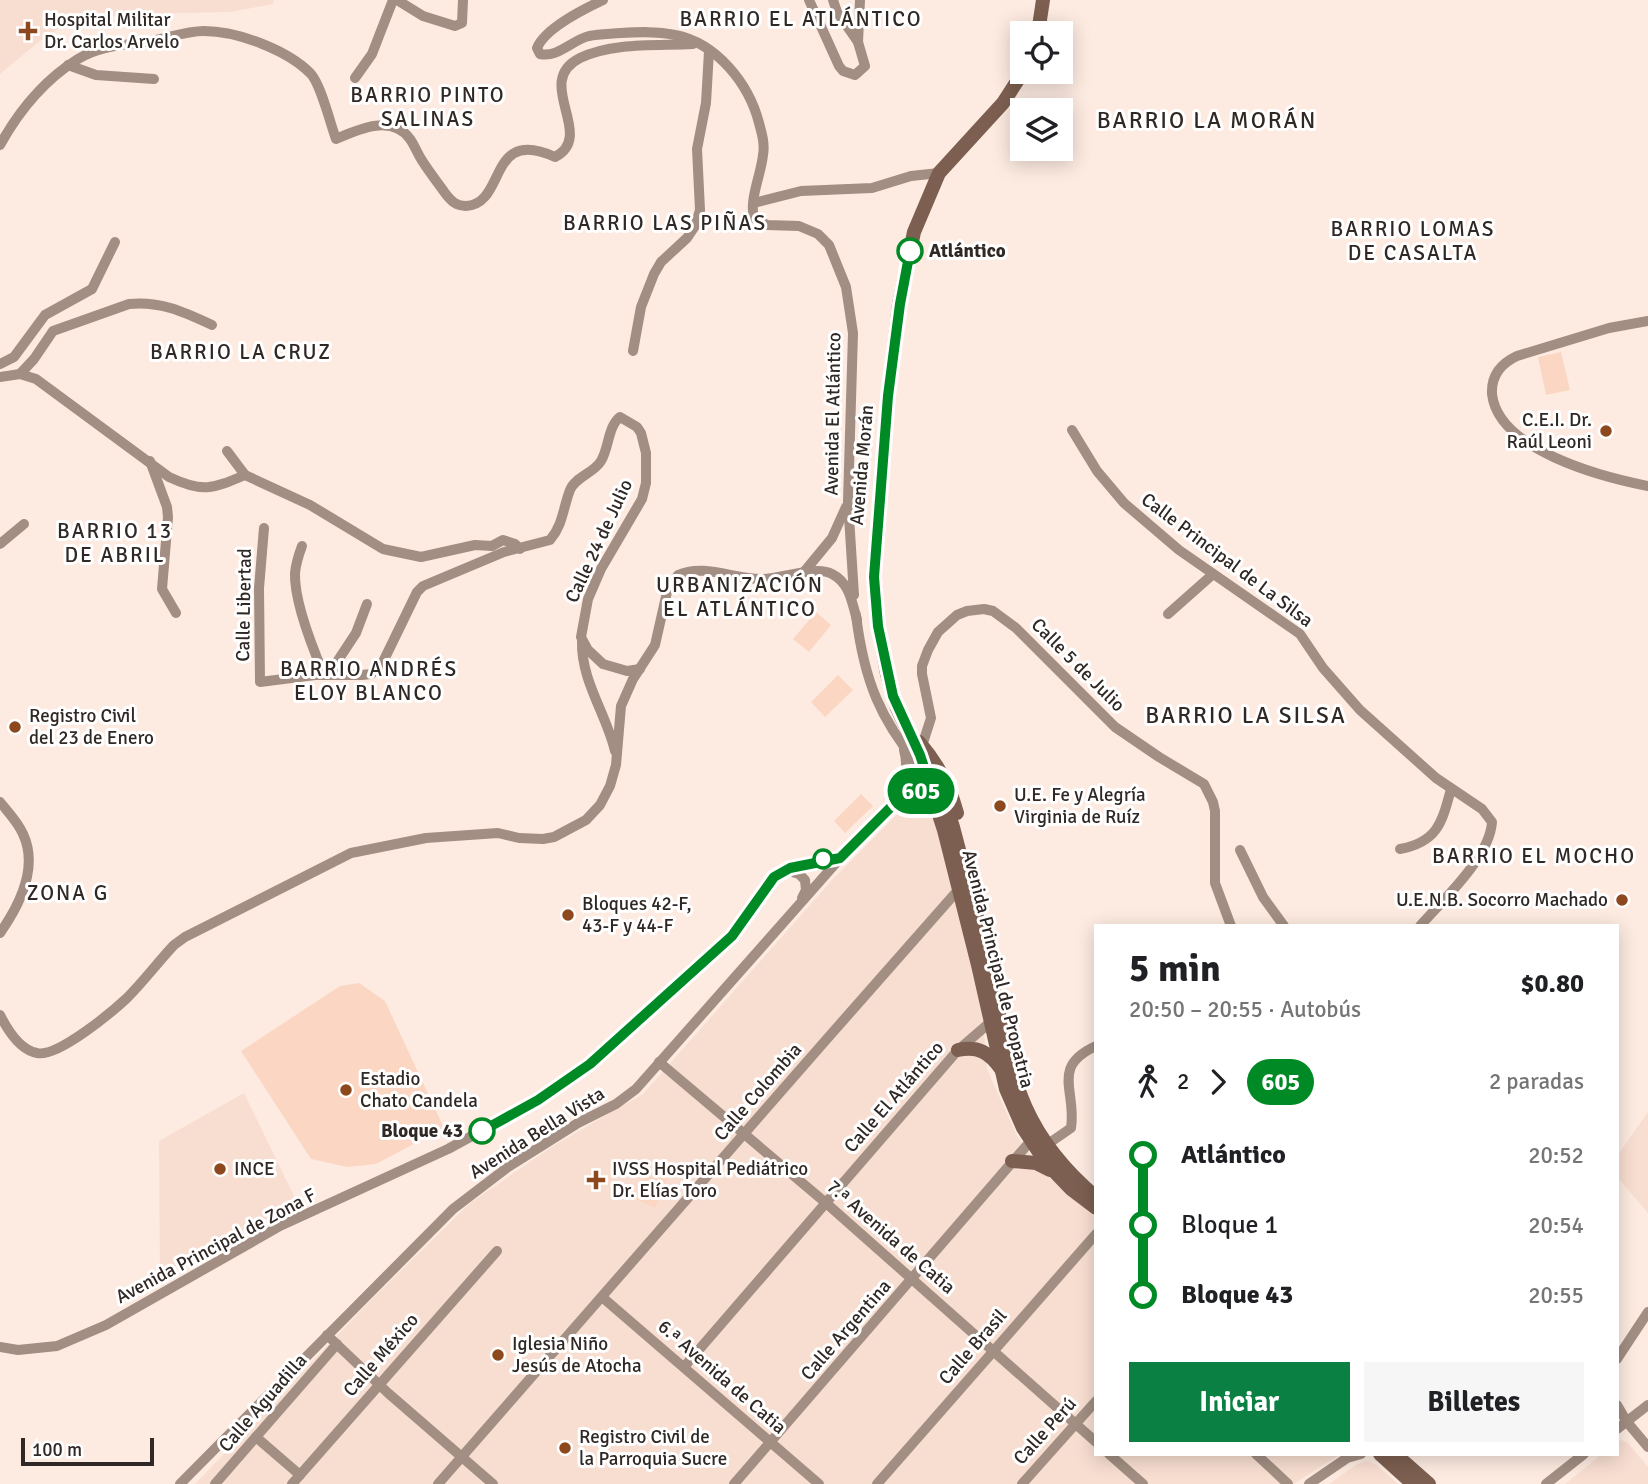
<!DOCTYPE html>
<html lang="es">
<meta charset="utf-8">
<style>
:root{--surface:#fff;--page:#f6f6f6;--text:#202124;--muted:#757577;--accent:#0b8043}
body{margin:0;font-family:Signika,sans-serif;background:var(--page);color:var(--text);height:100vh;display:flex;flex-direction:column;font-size:26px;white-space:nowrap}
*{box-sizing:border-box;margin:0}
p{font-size:23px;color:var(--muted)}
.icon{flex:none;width:38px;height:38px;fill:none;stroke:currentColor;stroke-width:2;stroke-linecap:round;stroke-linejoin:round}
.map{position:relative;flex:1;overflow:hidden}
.side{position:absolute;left:1094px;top:924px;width:525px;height:532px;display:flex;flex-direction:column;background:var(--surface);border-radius:0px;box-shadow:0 4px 18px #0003}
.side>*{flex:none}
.badge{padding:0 14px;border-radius:23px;font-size:24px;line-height:46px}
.buttons{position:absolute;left:1010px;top:21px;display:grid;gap:14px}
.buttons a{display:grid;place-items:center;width:63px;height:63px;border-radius:0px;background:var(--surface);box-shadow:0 4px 18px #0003;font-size:35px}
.scale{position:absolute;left:21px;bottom:18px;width:133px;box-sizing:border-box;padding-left:7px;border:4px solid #2f2825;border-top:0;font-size:19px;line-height:24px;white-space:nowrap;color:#2f2825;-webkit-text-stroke:5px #fff;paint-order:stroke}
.map>.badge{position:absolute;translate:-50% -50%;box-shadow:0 0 0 4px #fff}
.legs{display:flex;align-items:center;gap:10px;height:77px;padding:0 35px;font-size:23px}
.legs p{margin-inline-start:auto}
.head{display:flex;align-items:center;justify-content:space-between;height:119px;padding:0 35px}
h1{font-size:38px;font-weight:700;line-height:52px}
.action{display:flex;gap:14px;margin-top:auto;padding:14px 35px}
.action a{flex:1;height:80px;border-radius:0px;background:var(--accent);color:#fff;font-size:28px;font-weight:700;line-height:80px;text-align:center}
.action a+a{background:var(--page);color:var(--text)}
ul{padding:0 35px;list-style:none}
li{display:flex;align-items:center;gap:24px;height:70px;font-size:26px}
li i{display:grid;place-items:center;width:10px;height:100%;margin:0 9px;background:currentColor}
li i::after{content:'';width:18px;height:18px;margin:-9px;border:5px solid;border-radius:50%;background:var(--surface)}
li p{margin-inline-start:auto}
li:first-child i{background:linear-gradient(#0000 50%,currentColor 0)}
li:last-child i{background:linear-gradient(currentColor 50%,#0000 0)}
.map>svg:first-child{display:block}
</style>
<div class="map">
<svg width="1648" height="1484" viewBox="0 0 1648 1484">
<rect width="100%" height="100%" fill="#fdebe1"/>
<g fill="#f8ded1">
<path d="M0 0H274L273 4 230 12 137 14 71 21 41 40 0 74Z"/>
<path d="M919 797 928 803 930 809 948 862 982 1009 987 1069 1017 1136 1044 1173 1095 1217 1096 1454H1340L1294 1484H195L373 1298 469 1204 553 1146 643 1094 832 880 912 799Z"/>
<path d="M244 1093 295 1198 293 1204 160 1276 159 1141Z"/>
<path d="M1648 1112V1213L1617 1177V1156Z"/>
<path d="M1620 1440 1627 1442 1648 1467V1484H1565L1602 1454H1617V1442Z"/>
<path d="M1366 1461 1377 1465 1398 1484H1329L1356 1465Z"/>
</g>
<g fill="#fbd7c3">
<path d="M1561 352 1570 390 1546 395 1538 357Z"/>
<path d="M816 612 831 625 809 652 793 639Z"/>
<path d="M838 675 853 690 825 717 811 702Z"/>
<path d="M861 794 873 806 845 833 834 821Z"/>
<path d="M359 983 385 1001 444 1128 376 1164 347 1167 311 1159 241 1051 340 986Z"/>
<path d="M648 1170 667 1179 655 1208 635 1199Z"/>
</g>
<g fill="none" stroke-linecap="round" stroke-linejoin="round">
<g stroke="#a28e83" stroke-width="10">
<path d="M397 0 423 16 455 26 462 23 463 0"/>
<path d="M603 0C584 9 545 28 537 48L540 54C558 58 572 40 589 36 599 34 610 34 621 33 638 32 657 31 675 35 717 43 749 84 759 123 762 134 765 144 763 155 761 175 749 199 754 218L767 225 799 226 818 234 829 245 846 287 853 333 848 501 854 595"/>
<path d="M809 0 839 66 843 71 855 75 865 66 858 42 837 12 833 0"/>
<path d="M858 42 860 0"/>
<path d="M68 65 96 75 154 79"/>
<path d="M355 78 372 54 393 0"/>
<path d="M0 145C20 109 44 80 78 59 100 45 127 45 151 41 168 38 186 31 204 31 237 31 288 50 311 74 321 85 330 123 336 139 359 129 392 114 410 139 415 146 418 155 423 162 430 173 438 183 445 193 451 201 456 206 466 206 507 204 487 126 555 157 597 135 532 82 580 58 613 42 658 46 693 44"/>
<path d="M754 203 801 191 872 188 911 176 939 173"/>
<path d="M1648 321 1609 328 1517 356C1502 363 1491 375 1492 394 1498 450 1602 477 1648 486"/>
<path d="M633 351 641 307 654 274 661 262 687 238 695 226 700 210 697 149 706 103 709 51"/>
<path d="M0 364 14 357 45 315 92 289 115 242"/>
<path d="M20 374 34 359 53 331 129 304C161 301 184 312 212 325"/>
<path d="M0 377 20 374 36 379 169 477C203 493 212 489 245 475"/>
<path d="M1072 430 1097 471 1124 503 1179 550 1300 634 1323 668 1360 710 1436 778 1482 809 1492 822C1490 857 1442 901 1420 926"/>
<path d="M227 451 245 475 310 505 383 549 421 557 475 545 492 546 503 540 515 544 520 549"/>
<path d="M150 461 167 507 168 517 162 589 176 613"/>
<path d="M264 528 259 588 260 682 315 675H362L371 674 381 666 417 592 423 586 504 552 550 540C563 525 563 508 570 490 575 477 594 473 601 461 609 448 608 426 620 417L637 427 641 433 646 453V483L642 499 601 569 588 599 581 637 588 650 603 664 627 671 640 669"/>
<path d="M0 544 24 524"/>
<path d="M302 546C299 554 296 563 295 573 294 600 313 649 324 675"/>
<path d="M804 572 832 538 846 507"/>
<path d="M1168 614 1212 575"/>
<path d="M856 615C864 680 880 721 923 770"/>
<path d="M582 641C581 681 606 713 615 751"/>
<path d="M329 674 356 633 367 604"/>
<path d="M922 746 931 718 922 674V666L928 650 938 632 957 615 967 611 984 609 993 611 1016 628 1115 727 1159 757 1204 784 1213 802 1215 811V883L1231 926"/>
<path d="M899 799C904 781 909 768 904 750"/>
<path d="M0 802C8 812 18 822 23 834 39 868 19 906 0 933"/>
<path d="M1400 849C1438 842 1442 822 1451 789"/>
<path d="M1240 850 1263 897 1284 926"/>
<path d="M785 870 799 874 805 880 806 890 802 898"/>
<path d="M0 1015C7 1029 20 1050 37 1053 57 1058 112 1012 127 998 144 981 158 962 174 945L185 937 351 853 426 838 498 833 519 838 543 839 554 837 586 820 600 805 610 786 616 765 621 706 633 679 655 645 667 592 678 575C705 563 735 580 763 579 782 579 816 565 832 574 850 583 852 603 857 620"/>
<path d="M659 1062 826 1203 1096 1442"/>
<path d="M1045 1146 1071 1128C1077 1091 1050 1067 1096 1046"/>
<path d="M602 1297 819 1484"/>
<path d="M327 1335 388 1393 493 1484"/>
<path d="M0 1347 18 1350 57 1346 106 1325 280 1226 448 1149 538 1100 590 1064 732 936 774 878 790 868 840 858"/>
<path d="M1617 1359 1648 1312"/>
<path d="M684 1367 958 1050 994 1019"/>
<path d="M1617 1405 1627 1422 1648 1447"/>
<path d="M1617 1429 1648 1405"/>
<path d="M256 1437 300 1475"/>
<path d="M1109 1454 1143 1484"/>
<path d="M1256 1454 1288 1484"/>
<path d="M180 1484 453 1209 508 1167 578 1123 616 1104 636 1089 851 846 899 799 916 791 933 794"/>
<path d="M215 1484 337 1344"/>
<path d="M292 1484 497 1251"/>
<path d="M438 1484C613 1286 784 1086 959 889L963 888"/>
<path d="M734 1484 1034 1137"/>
<path d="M877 1484 1096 1234"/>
<path d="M1022 1484 1096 1401"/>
<path d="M1309 1484 1347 1458 1361 1454"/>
<path d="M1546 1484 1584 1454"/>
</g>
<g stroke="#7c5f50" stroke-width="14">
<path d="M1038 33 1043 0"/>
<path d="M1023 72 1003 103 939 173 914 232 899 304 888 396 874 577 878 626 887 674 897 708 920 756 944 830 978 965 1006 1089 1023 1128 1046 1163 1071 1189 1096 1208"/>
<path d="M919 742C937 763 950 786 957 813"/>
<path d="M940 797 948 812 953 827C965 874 979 920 989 967 1011 1065 1013 1127 1096 1197"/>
<path d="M958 1050C978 1046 989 1052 1001 1069"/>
<path d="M1012 1161 1036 1163 1050 1170"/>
<path d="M1380 1454 1413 1484"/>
<path d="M1395 1454 1429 1484"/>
</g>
</g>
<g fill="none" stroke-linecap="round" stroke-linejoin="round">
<g stroke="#fff" stroke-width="16">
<path id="line-1" d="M482 1131 538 1100 590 1064 732 936 774 877 790 868 840 858 899 799 916 791 933 794 920 755 893 696 878 626 874 577 888 396 900 304 910 251"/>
</g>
<use href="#line-1" stroke="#008a26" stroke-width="10"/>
</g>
<g fill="#8d491d" stroke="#fff" stroke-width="2.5">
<path d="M24.5 20.5h7v7h7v7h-7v7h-7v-7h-7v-7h7z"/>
<circle cx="1606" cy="431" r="7"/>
<circle cx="15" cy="727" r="7"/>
<circle cx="1000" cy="806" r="7"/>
<circle cx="1622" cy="900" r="7"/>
<circle cx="568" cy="915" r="7"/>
<circle cx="346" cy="1090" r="7"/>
<circle cx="220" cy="1169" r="7"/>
<path d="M592.5 1169.5h7v7h7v7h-7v7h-7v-7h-7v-7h7z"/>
<circle cx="498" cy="1355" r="7"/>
<circle cx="565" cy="1448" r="7"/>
</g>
<g fill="#fff" stroke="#008a26" stroke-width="3.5">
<circle cx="910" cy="251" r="12"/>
<circle cx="823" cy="859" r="9"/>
<circle cx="482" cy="1131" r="12"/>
</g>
<g text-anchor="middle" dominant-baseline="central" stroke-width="6" stroke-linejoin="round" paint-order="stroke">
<g font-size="19" fill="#2f2825" stroke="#fff" text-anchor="start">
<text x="44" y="20">Hospital Militar<tspan x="44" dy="22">Dr. Carlos Arvelo</tspan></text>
<text x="1592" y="420" text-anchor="end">C.E.I. Dr.<tspan x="1592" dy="22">Raúl Leoni</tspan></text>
<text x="29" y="716">Registro Civil<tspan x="29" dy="22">del 23 de Enero</tspan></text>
<text x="1014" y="795">U.E. Fe y Alegría<tspan x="1014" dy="22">Virginia de Ruíz</tspan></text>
<text x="1608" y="900" text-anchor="end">U.E.N.B. Socorro Machado</text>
<text x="582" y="904">Bloques 42-F,<tspan x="582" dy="22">43-F y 44-F</tspan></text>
<text x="360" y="1079">Estadio<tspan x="360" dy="22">Chato Candela</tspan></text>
<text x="234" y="1169">INCE</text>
<text x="612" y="1169">IVSS Hospital Pediátrico<tspan x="612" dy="22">Dr. Elías Toro</tspan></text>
<text x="512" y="1344">Iglesia Niño<tspan x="512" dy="22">Jesús de Atocha</tspan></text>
<text x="579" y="1437">Registro Civil de<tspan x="579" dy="22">la Parroquia Sucre</tspan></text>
</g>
<g font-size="19" font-weight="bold" fill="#2f2825" stroke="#fff" text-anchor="start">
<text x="929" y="251">Atlántico</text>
<text x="463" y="1131" text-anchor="end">Bloque 43</text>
</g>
<g font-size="19" fill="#2f2825" stroke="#fff">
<text transform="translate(833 414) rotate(-89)">Avenida El Atlántico</text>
<text transform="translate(862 465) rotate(-85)">Avenida Morán</text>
<text transform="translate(599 541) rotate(-65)">Calle 24 de Julio</text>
<text transform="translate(1227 560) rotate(37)">Calle Principal de La Silsa</text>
<text transform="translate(244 605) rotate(-89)">Calle Libertad</text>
<text transform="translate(1078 665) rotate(45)">Calle 5 de Julio</text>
<text transform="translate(998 969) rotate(76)">Avenida Principal de Propatria</text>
<text transform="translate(758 1092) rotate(-49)">Calle Colombia</text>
<text transform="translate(894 1097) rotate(-49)">Calle El Atlántico</text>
<text transform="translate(537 1133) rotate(-32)">Avenida Bella Vista</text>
<text transform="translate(891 1237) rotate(41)">7.ª Avenida de Catia</text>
<text transform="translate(216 1246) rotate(-28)">Avenida Principal de Zona F</text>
<text transform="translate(846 1330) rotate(-49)">Calle Argentina</text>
<text transform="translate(973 1347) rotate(-49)">Calle Brasil</text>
<text transform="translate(381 1355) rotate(-49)">Calle México</text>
<text transform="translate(722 1377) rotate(41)">6.ª Avenida de Catia</text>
<text transform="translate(263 1403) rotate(-49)">Calle Aguadilla</text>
<text transform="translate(1045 1431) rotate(-48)">Calle Perú</text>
</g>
<g font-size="21" letter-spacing="2" fill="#2f2825" stroke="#fff">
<text x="801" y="19">BARRIO EL ATLÁNTICO</text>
<text x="428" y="95">BARRIO PINTO<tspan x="428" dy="24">SALINAS</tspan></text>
<text x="665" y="223">BARRIO LAS PIÑAS</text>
<text x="1413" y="229">BARRIO LOMAS<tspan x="1413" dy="24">DE CASALTA</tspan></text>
<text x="241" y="352">BARRIO LA CRUZ</text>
<text x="115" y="531">BARRIO 13<tspan x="115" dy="24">DE ABRIL</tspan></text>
<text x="740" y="585">URBANIZACIÓN<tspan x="740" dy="24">EL ATLÁNTICO</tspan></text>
<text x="369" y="669">BARRIO ANDRÉS<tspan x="369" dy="24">ELOY BLANCO</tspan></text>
<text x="1534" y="856">BARRIO EL MOCHO</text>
<text x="68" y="893">ZONA G</text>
</g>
<g font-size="23" letter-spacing="2" fill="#2f2825" stroke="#fff">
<text x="1207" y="120">BARRIO LA MORÁN</text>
<text x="1246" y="715">BARRIO LA SILSA</text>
</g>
</g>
</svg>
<div class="buttons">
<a><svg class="icon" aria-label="locate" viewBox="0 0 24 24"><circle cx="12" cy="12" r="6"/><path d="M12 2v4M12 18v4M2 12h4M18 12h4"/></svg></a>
<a><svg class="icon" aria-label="layers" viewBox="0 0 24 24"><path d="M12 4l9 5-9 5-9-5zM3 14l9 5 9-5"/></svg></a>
</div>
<div class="scale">100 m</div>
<b class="badge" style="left:921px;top:791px;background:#008a26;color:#fff">605</b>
<section class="side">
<div class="head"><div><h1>5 min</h1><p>20:50 – 20:55 · Autobús</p></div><b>$0.80</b></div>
<div class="legs"><svg class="icon" aria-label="walk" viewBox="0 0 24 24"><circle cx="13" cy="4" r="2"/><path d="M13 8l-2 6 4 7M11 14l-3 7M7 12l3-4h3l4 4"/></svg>2<svg class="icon" aria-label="forward" viewBox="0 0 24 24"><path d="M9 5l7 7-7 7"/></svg><b class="badge" style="background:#008a26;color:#fff">605</b><p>2 paradas</p></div>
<ul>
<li><i style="color:#008a26"></i><b>Atlántico</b><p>20:52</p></li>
<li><i style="color:#008a26"></i><span>Bloque 1</span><p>20:54</p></li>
<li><i style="color:#008a26"></i><b>Bloque 43</b><p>20:55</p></li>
</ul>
<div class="action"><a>Iniciar</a><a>Billetes</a></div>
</section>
</div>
